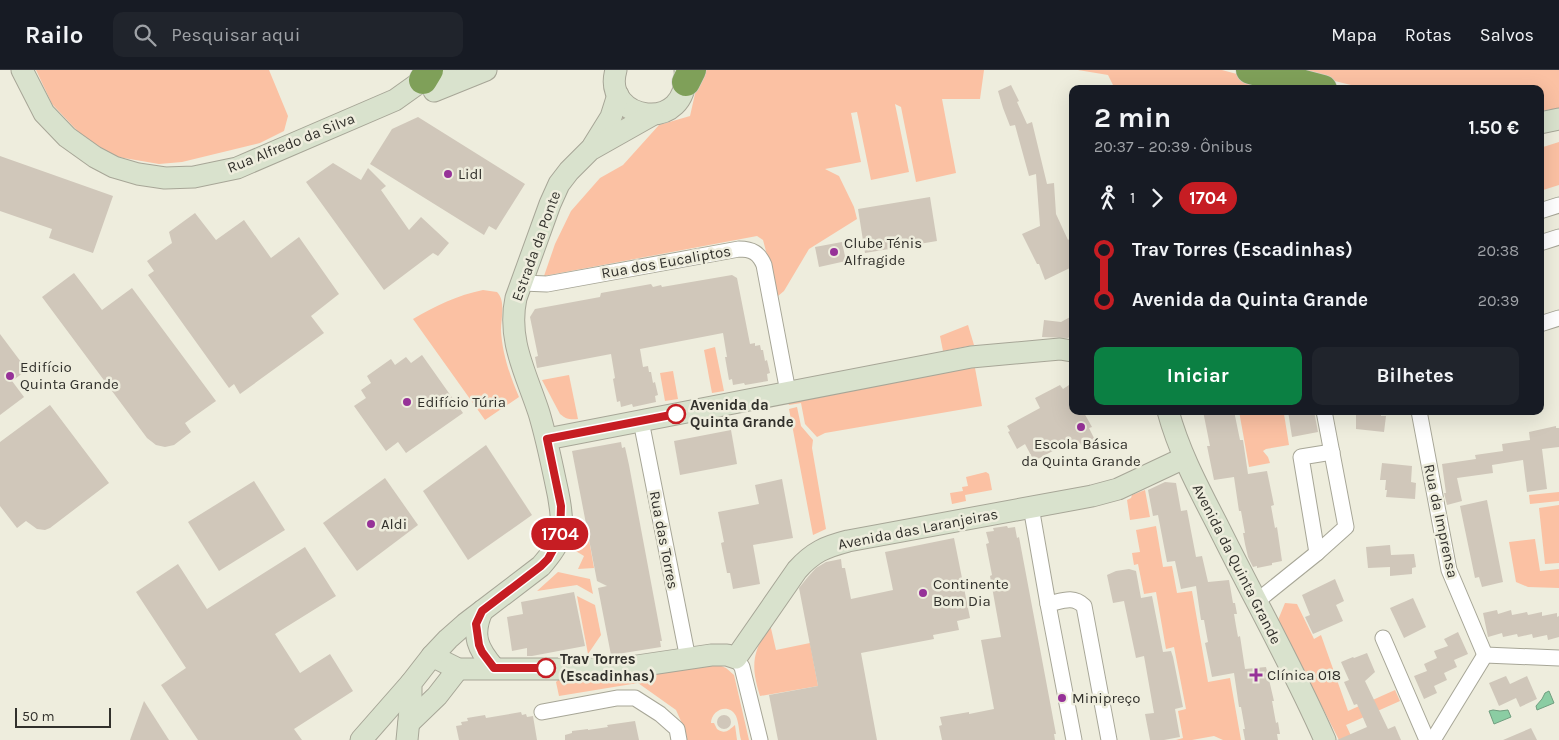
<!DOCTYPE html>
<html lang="pt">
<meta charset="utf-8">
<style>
:root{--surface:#171b24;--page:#20242c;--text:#f1f3f6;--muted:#9ea1a6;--line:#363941;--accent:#0b8043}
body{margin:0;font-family:Karla,sans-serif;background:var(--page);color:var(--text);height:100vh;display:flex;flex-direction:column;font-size:19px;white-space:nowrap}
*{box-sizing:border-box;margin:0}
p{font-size:16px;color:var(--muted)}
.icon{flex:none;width:28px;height:28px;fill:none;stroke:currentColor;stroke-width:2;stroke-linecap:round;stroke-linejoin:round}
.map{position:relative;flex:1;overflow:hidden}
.details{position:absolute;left:1069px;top:15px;width:475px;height:330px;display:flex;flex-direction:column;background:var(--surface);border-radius:10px;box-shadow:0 5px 20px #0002}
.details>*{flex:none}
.badge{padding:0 10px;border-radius:16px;font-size:18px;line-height:32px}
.scale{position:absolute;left:15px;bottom:12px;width:96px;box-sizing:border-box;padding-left:5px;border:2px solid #32312c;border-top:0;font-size:14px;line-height:18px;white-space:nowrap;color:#32312c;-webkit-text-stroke:4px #eeeddd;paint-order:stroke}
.map>.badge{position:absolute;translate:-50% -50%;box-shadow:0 0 0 2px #fff}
.legs{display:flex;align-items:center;gap:8px;height:55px;padding:0 25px;font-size:16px}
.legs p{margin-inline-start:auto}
.headline{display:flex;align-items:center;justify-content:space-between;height:85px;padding:0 25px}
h1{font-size:28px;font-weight:700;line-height:38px}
.primary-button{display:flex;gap:10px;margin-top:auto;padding:10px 25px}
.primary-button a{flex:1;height:58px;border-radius:10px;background:var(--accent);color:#fff;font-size:20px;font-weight:700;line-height:58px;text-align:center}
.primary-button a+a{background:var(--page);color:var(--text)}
ul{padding:0 25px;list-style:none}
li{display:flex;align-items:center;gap:18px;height:50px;font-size:19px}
li i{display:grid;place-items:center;width:8px;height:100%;margin:0 6px;background:currentColor}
li i::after{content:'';width:12px;height:12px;margin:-6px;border:4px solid;border-radius:50%;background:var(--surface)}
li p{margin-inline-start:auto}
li:first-child i{background:linear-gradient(#0000 50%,currentColor 0)}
li:last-child i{background:linear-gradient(currentColor 50%,#0000 0)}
header{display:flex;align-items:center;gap:30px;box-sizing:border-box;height:70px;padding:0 25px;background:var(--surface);border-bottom:1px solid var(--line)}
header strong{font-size:24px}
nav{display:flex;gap:28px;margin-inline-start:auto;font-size:18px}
.search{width:350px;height:45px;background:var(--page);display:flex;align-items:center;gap:12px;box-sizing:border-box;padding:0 18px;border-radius:10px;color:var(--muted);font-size:19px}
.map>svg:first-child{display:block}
</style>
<header>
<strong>Railo</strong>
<div class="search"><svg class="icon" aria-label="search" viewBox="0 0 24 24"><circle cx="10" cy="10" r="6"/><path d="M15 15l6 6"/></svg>Pesquisar aqui</div>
<nav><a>Mapa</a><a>Rotas</a><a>Salvos</a></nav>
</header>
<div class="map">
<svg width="1559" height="670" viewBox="0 0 1559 670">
<rect width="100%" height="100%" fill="#eeeddd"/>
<g fill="#fbc1a3">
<path d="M36 0H269L288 46 284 61 260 73 182 92 159 94 118 87 86 70 52 34Z"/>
<path d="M703 0H984L980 29H942L956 103 916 112 901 37 895 34 909 102 871 110 857 42 851 43 861 92 825 99 839 106 854 137 857 149 809 179 784 221 778 226 763 170 757 166 544 206 555 174 571 141 600 108 623 95 659 55 690 46 697 15Z"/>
<path d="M1078 0H1222L1292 19H1115L1108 5Z"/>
<path d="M1290 0H1559V38L1540 41V19H1360L1355 16Z"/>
<path d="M1559 72V115L1540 121V78Z"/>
<path d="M483 220 497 222C506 231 501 248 501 260 502 283 510 306 519 327L485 350 413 249C435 236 458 225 483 220Z"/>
<path d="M968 255 974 275 943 281 940 266Z"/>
<path d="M715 277 724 321 712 323 704 280Z"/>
<path d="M975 298 982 336 825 363 817 367 805 354 801 333 789 335 788 333 964 299Z"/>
<path d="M673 301 678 329 665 331 660 303Z"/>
<path d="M569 305 578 349C570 350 566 349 560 344L542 310Z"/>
<path d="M797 337 801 356 813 370 812 378 826 459 813 465 789 339Z"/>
<path d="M1239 341H1272L1273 345 1284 344 1289 375 1266 379 1263 381 1268 387 1270 393 1249 397Z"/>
<path d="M986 402 989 404 992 420 965 425 966 431 952 434 950 423 963 421 962 417 968 416 966 407Z"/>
<path d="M1145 420 1150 447 1130 450 1127 430 1131 428 1132 425Z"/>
<path d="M1559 422V431L1530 434 1529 425Z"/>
<path d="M1559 435V493L1545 494 1539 438Z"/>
<path d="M1156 456 1163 497 1172 496 1177 523 1192 521 1208 612 1230 608 1241 670H1223L1214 666 1192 670H1176L1183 668 1178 641 1186 639 1174 577 1166 579 1156 522 1144 524 1138 494 1134 495 1132 483 1140 482 1136 460Z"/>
<path d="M588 464 594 498 578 499 584 486 574 480 575 466Z"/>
<path d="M1535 469 1540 501 1559 499V518L1528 517 1516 512 1509 472Z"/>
<path d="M558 502 590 509 593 524 577 515 537 521Z"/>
<path d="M577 526 595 535 601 565 588 584Z"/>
<path d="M1285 533 1297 534 1314 569 1321 565 1348 641 1395 620 1400 631 1346 655 1353 670H1339L1278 550Z"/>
<path d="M770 554 776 580 810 573 818 616 760 626C750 594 753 582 770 554Z"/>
<path d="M719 595 726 598 734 605 749 670H741C739 663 739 653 736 646 729 632 711 640 711 653H714L717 659C725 665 729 660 735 655L737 670H687L685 660 676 640 638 613 559 626 556 612 559 609Z"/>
</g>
<g fill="#8bcda3" stroke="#709e7f">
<path d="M1549 621 1554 633 1537 640 1536 636 1542 629 1545 623Z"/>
<path d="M1493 640 1500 641 1508 640 1511 647 1494 654 1489 641Z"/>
</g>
<g fill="#d0c7ba">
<path d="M1011 15 1019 31 1017 32 1027 54 1032 52 1047 114 1054 113 1056 144 1068 170 1072 167V197L1045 210 1039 194H1037L1022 164 1040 156 1036 104 1029 106 1015 55 1010 56 1003 38 998 21Z"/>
<path d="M418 47 525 114 496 160 489 156 484 165 370 94 392 59Z"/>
<path d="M0 86 113 126 93 183 49 168 52 159 0 141Z"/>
<path d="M333 93 361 110 368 98 386 116 381 120 409 160 421 147 449 173 438 186 433 183 384 220 306 112Z"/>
<path d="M930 127 937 171 865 183 858 139Z"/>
<path d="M195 143 216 170 244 150 271 188 299 167 339 224 311 246 324 263 240 324 234 314 229 318 148 205 154 201 147 191 172 173 169 162Z"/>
<path d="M842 172 846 191 819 197 815 177Z"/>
<path d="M74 203 102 240 132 218 216 331 185 353 191 362 174 375 165 377 156 375 147 368 42 227Z"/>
<path d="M732 205 737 208 750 274 755 273V276L760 275 761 280H763L765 291 767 290 770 303 767 304 768 311 745 315 744 313 733 315 732 309 729 310 725 287H727L723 263 640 279 643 297 648 296 649 302H651L653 313 655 312 658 325 655 326 656 332 633 337 632 334 621 337 620 331 617 332 613 309 615 308 611 284 537 298 535 287 538 286 530 247 535 239 600 227 601 223 651 214 653 217 661 215 662 217Z"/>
<path d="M1072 246V265L1068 268 1042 267 1044 250 1061 252Z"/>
<path d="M0 264 27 300 12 311 24 327 0 345Z"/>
<path d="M422 285 463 343 406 383 398 372 386 381 354 336 366 328 361 320 371 313 367 306 391 289 395 295 406 287 411 293Z"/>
<path d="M1072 313V341H1083L1092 357 1089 358 1095 370 1082 377 1080 373 1067 380 1064 375 1034 391 1025 374 1017 379 1008 362 1010 361 1007 356 1040 338 1035 328 1060 315 1063 319Z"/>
<path d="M50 335 109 413 50 458 45 460 37 459 26 451 17 458 0 436V372Z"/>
<path d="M1203 341H1234L1240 370H1243L1248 404 1267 401 1274 435 1271 436 1275 458 1277 457 1282 491 1272 493V495L1257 498V496L1253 497 1248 487 1245 474 1243 463H1245L1241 441H1239L1234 407 1214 410 1207 376H1210Z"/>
<path d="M1288 341H1314L1318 362 1292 367Z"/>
<path d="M1356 341H1381V346H1386L1384 362 1356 359Z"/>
<path d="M1556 356V358H1559V377L1542 379 1547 419 1527 422 1523 390 1492 395 1493 403 1457 408 1462 431 1447 435 1444 423H1446L1442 394 1476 389 1475 385 1503 381 1502 374 1530 370 1529 362Z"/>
<path d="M731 360 737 394 680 405 674 371Z"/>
<path d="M621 372 622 378 625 377 629 395 662 571H660L661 577 611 585 598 518 607 516 597 511 572 381Z"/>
<path d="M486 375 532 445 468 490 423 421Z"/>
<path d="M1382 393 1412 396 1411 412 1416 413 1415 429 1386 427 1387 420H1385L1386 410H1380Z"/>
<path d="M385 408 418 455 357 501 323 453Z"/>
<path d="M782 409 793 468 753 475 760 514 733 519 730 503H727L721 473 724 472 718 442 759 434 755 415Z"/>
<path d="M254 411 285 460 219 501 188 452Z"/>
<path d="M1165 412 1176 413 1181 441 1187 440 1196 487 1202 486 1208 512 1229 510 1233 533H1235L1237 544H1234L1236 556 1238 567 1240 566 1245 599 1266 597 1274 631H1272L1276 653 1278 652 1280 664H1277L1278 670H1245L1243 659H1245L1241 637H1239L1234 603 1212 607 1205 573 1208 572 1204 550H1201L1196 516 1181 519 1175 491 1167 492 1158 445 1153 446 1148 420Z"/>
<path d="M1487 430 1503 512 1482 517 1479 507 1475 508 1460 436Z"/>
<path d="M1007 456 1008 458 1015 457 1017 468 1019 467 1056 664H1054L1055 670H942L939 656 942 655 940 647 969 642V644L994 639 981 570 1001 567 990 506 992 505 986 474 989 473 986 462 994 461 993 458Z"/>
<path d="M954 468 970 548 957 551 959 560 933 565 934 569 861 583 877 670H778L769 625 818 616 799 518 807 508 816 498 826 492 841 489 842 498H845L851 529 893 520 885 482Z"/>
<path d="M1390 475 1391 485 1414 484 1416 497 1412 498V504L1390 506V497L1368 498 1366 477Z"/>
<path d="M305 477 336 526 275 564 300 603 330 584 353 621 294 659 302 670H198L161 615 186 598 136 522 178 494 207 539Z"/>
<path d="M1129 499 1136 501 1141 528 1152 526 1163 582 1171 581 1173 587 1183 637 1175 639 1180 667 1164 670H1150L1145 644 1154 643 1144 586 1136 588 1124 531 1113 533 1107 505 1116 501Z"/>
<path d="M1335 509 1344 531 1336 535 1343 551 1313 564 1305 547 1310 545 1302 525Z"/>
<path d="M574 522 585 576 532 586H527V578L512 581 507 547 523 544 521 532Z"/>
<path d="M1413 528 1426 557 1404 568 1390 538Z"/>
<path d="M1497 540 1498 544 1511 540 1512 545 1527 542 1528 545 1542 542V546L1557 543V547L1559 546V567L1548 570 1547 565 1533 568 1532 564 1518 567 1517 564 1503 567 1502 563 1488 567 1483 543Z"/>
<path d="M1458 562 1468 584 1454 590 1457 597 1444 603 1447 610 1434 616 1437 623 1424 629 1414 606 1427 601 1424 594 1437 588 1434 581 1448 576 1444 569Z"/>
<path d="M1367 583 1375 602 1365 611 1388 659 1395 656 1401 670H1337L1367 657 1357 634 1354 635 1344 612 1349 610 1341 592 1353 587 1354 588Z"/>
<path d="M1506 606 1510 614 1527 606 1537 629 1520 637 1516 628 1499 636 1489 613Z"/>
<path d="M144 631 169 670H130Z"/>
<path d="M521 642 522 645 526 644 527 647 533 646 537 670H459L456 656 462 655 461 652 468 651 467 648 485 645 486 648Z"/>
<circle cx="724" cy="652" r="7"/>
<path d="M635 651 639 670H565V665L572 663V661L588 659V660L608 657 607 655Z"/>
<path d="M1531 658 1537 670H1503Z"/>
</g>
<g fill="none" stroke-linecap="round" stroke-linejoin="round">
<g stroke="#a7a697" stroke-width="17">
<g id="street">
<path d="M1540 141 1559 135"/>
<path d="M1540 173 1559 167"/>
<path d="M522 213 547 214 739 179C752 179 759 183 764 195L788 322"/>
<path d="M1540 254 1559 248"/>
<path d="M1419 341 1449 500 1485 585"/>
<path d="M641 351 688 589"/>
<path d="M1031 437 1048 534"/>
<path d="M1317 483 1301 387 1332 382"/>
<path d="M1256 532 1317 483 1346 457 1324 341"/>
<path d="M1383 568 1427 670"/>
<path d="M1485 585 1559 588"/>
<path d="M736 588 742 597 760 670"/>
<path d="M542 642 617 628H635L660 644 677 659 679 670"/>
<path d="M1074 670 1048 534C1062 531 1073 525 1084 536L1109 670"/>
<path d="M1433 670 1485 585"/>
</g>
</g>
<g stroke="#a7a697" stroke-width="23">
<g id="secondary">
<path d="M22 0 44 43 67 67 95 87 114 97 138 104 165 108 194 107 237 98 395 30 423 10 449 0"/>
<path d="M616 0C601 51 691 66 685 0"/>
<path d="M434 21 486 0"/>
<path d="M1540 53 1559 49"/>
<path d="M593 76 611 47 618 25"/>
<path d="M1168 341C1179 382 1199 419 1218 456 1253 527 1293 597 1325 670"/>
<path d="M547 369 971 287 1060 279 1072 281"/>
<path d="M482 541C471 566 478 579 494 598"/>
<path d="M432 586 458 599H586L615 598 637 596 711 585H727L736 588 797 500C813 482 825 477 848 471L1092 426 1118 419 1184 388"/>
<path d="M409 653 437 626 458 599"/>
<path d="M361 670 411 613"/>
<path d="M407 670 411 629V613L432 586 448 569 465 554 541 496C548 488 557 477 560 467 564 454 559 427 556 414 551 390 546 366 539 343 526 303 507 270 516 228L550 134 559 114 569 101 590 80 652 45"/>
</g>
</g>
<g stroke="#d2d2d1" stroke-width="29">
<g id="highway">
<path d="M1250 0 1323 19"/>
<path d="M423 10 429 0"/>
<path d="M686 12 692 0"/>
</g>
</g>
<use href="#street" stroke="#fff" stroke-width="15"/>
<use href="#secondary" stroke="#d9e2cd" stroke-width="21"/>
<use href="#highway" stroke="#7fa059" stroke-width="28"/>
</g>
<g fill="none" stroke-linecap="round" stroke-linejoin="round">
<g stroke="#fff" stroke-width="11">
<path id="line-1" d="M546 598H494L482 582 479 575 476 554 482 541 541 496 548 489 560 467 561 436 547 369 676 344"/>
</g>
<use href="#line-1" stroke="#c61d23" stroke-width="8"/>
</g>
<g fill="#963298" stroke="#eeeddd" stroke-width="2">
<circle cx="448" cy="104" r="5"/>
<circle cx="834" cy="182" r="5"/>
<circle cx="10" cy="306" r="5"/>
<circle cx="407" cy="332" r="5"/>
<circle cx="1081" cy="357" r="5"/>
<circle cx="371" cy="454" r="5"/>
<circle cx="923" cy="523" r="5"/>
<path d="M1253.5 597.5h5v5h5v5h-5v5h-5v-5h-5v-5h5z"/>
<circle cx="1062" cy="628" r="5"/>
</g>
<g fill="#fff" stroke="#c61d23" stroke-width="2.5">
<circle cx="676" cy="344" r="9"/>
<circle cx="546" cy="598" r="9"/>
</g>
<g text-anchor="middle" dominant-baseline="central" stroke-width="5" stroke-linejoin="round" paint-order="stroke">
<g font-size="15" fill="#32312c" stroke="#eeeddd">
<text transform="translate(291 73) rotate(-22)">Rua Alfredo da Silva</text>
<text transform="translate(536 176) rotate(-70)">Estrada da Ponte</text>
<text transform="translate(666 192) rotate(-10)">Rua dos Eucaliptos</text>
<text transform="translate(1441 451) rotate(78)">Rua da Imprensa</text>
<text transform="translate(918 459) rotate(-11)">Avenida das Laranjeiras</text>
<text transform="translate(664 470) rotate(79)">Rua das Torres</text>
<text transform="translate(1237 494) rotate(63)">Avenida da Quinta Grande</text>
</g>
<g font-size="15" fill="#32312c" stroke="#eeeddd" text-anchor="start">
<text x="458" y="104">Lidl</text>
<text x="844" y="173">Clube Ténis<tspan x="844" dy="17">Alfragide</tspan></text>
<text x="20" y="297">Edifício<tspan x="20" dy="17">Quinta Grande</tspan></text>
<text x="417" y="332">Edifício Túria</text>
<text x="1081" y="374" text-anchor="middle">Escola Básica<tspan x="1081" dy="17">da Quinta Grande</tspan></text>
<text x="381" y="454">Aldi</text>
<text x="933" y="514">Continente<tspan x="933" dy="17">Bom Dia</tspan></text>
<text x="1267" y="605">Clínica 018</text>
<text x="1072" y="628">Minipreço</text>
</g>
<g font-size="15" font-weight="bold" fill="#32312c" stroke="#eeeddd" text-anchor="start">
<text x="690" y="335">Avenida da<tspan x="690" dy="17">Quinta Grande</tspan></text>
<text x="560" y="589">Trav Torres<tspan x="560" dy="17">(Escadinhas)</tspan></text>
</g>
</g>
</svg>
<div class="scale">50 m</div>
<b class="badge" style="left:560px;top:464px;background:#c61d23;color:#fff">1704</b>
<section class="details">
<div class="headline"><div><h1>2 min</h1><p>20:37 – 20:39 · Ônibus</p></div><b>1.50 €</b></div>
<div class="legs"><svg class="icon" aria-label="walk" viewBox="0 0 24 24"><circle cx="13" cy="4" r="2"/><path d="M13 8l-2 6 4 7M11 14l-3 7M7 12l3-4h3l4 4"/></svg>1<svg class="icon" aria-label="forward" viewBox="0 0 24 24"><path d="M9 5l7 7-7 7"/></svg><b class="badge" style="background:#c61d23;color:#fff">1704</b></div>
<ul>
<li><i style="color:#c61d23"></i><b>Trav Torres (Escadinhas)</b><p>20:38</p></li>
<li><i style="color:#c61d23"></i><b>Avenida da Quinta Grande</b><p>20:39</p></li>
</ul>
<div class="primary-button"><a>Iniciar</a><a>Bilhetes</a></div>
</section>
</div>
